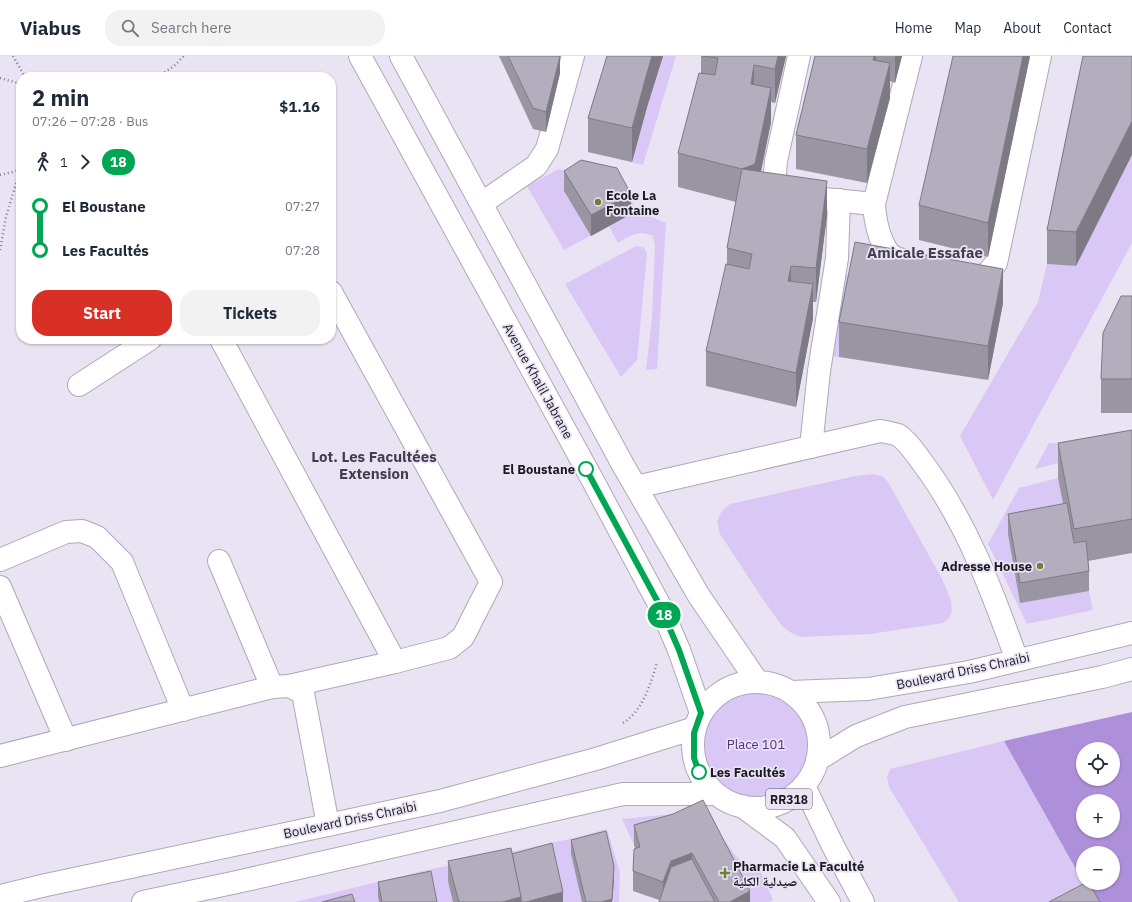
<!DOCTYPE html>
<meta charset="utf-8">
<style>
:root{--surface:#fff;--page:#f2f2f3;--text:#1f2937;--muted:#747a83;--line:#e0e1e3;--accent:#d93025}
body{margin:0;font-family:"IBM Plex Sans","Noto Naskh Arabic",sans-serif;background:var(--page);color:var(--text);height:100vh;display:flex;flex-direction:column;font-size:15px;white-space:nowrap}
*{box-sizing:border-box;margin:0}
p{font-size:13px;color:var(--muted)}
.icon{flex:none;width:22px;height:22px;fill:none;stroke:currentColor;stroke-width:2;stroke-linecap:round;stroke-linejoin:round}
.map{position:relative;flex:1;overflow:hidden}
.side{position:absolute;left:16px;top:16px;width:320px;height:272px;display:flex;flex-direction:column;background:var(--surface);border-radius:16px;box-shadow:0 1px 3px #0004}
.side>*{flex:none}
.badge{padding:0 8px;border-radius:13px;font-size:14px;line-height:26px}
.fabs{position:absolute;left:1076px;top:686px;display:grid;gap:8px}
.fabs a{display:grid;place-items:center;width:44px;height:44px;border-radius:50%;background:var(--surface);box-shadow:0 1px 3px #0004;font-size:20px}
.map>.badge{position:absolute;translate:-50% -50%;box-shadow:0 0 0 2px #fff}
.legs{display:flex;align-items:center;gap:6px;height:44px;padding:0 16px;font-size:13px}
.legs p{margin-inline-start:auto}
.overview{display:flex;align-items:center;justify-content:space-between;height:68px;padding:0 16px}
h1{font-size:22px;font-weight:700;line-height:30px}
.cta{display:flex;gap:8px;margin-top:auto;padding:8px 16px}
.cta a{flex:1;height:46px;border-radius:16px;background:var(--accent);color:#fff;font-size:16px;font-weight:700;line-height:46px;text-align:center}
.cta a+a{background:var(--page);color:var(--text)}
ul{padding:0 16px;list-style:none}
li{display:flex;align-items:center;gap:14px;height:44px;font-size:15px}
li i{display:grid;place-items:center;width:6px;height:100%;margin:0 5px;background:currentColor}
li i::after{content:'';width:10px;height:10px;margin:-5px;border:3px solid;border-radius:50%;background:var(--surface)}
li p{margin-inline-start:auto}
li:first-child i{background:linear-gradient(#0000 50%,currentColor 0)}
li:last-child i{background:linear-gradient(currentColor 50%,#0000 0)}
header{display:flex;align-items:center;gap:24px;box-sizing:border-box;height:56px;padding:0 20px;background:var(--surface);border-bottom:1px solid var(--line)}
header strong{font-size:19px}
nav{display:flex;gap:22px;margin-inline-start:auto;font-size:14px}
.search{width:280px;height:36px;background:var(--page);display:flex;align-items:center;gap:10px;box-sizing:border-box;padding:0 14px;border-radius:16px;color:var(--muted);font-size:15px}
.map>svg:first-child{display:block}
</style>
<header>
<strong>Viabus</strong>
<div class="search"><svg class="icon" aria-label="search" viewBox="0 0 24 24"><circle cx="10" cy="10" r="6"/><path d="M15 15l6 6"/></svg>Search here</div>
<nav><a>Home</a><a>Map</a><a>About</a><a>Contact</a></nav>
</header>
<div class="map">
<svg width="1132" height="846" viewBox="0 0 1132 846">
<rect width="100%" height="100%" fill="#e9e3f4"/>
<g fill="#d9c8f5">
<path d="M617 0H676L643 109 588 96Z"/>
<path d="M1132 99V187L993 444 960 380 1038 246 1047 208 1076 210Z"/>
<path d="M559 113 622 128 637 155 666 167 657 313 646 314 652 262 655 190 653 180C638 174 631 179 618 187L609 170 564 194 527 130Z"/>
<path d="M636 190 643 191 647 197 637 304 621 321 565 228Z"/>
<path d="M846 219 855 221 839 301 831 300Z"/>
<path d="M1049 387 1125 390 1035 413Z"/>
<path d="M873 418 882 420 888 426 941 521 951 544 952 556 949 562 943 567 870 578 801 581 793 578 783 571 764 545 720 478 717 465 722 455 730 448 855 420Z"/>
<path d="M1058 422 1074 507 1086 505 1089 535 1093 554 1027 568 988 488 1019 432Z"/>
<circle cx="756" cy="688" r="54"/>
<path d="M1004 685 1083 827 1094 846H959L889 731 887 721 890 713Z"/>
<path d="M663 759 680 761 673 778 634 789 622 763Z"/>
<path d="M607 773 620 817 619 846H295L423 815 574 782Z"/>
<path d="M720 780C736 795 735 809 759 812L773 844 769 846H745Z"/>
</g>
<path fill="#ae8fd9" fill-rule="evenodd" d="M1132 656V846H1094L1084 827H1113V797H1083V826L1004 685ZM1083 693H1113V723H1083ZM1083 745H1113V775H1083Z"/>
<g fill="none" stroke-linecap="round" stroke-linejoin="round">
<g stroke="#aea8b8" stroke-width="24">
<g id="street">
<path d="M790 139 785 138 777 134 775 117 776 105 799 0"/>
<path d="M824 143 874 148"/>
<path d="M482 147 536 110 547 93 573 0"/>
<path d="M910 206C903 204 892 202 888 196 879 183 875 163 874 148L911 0"/>
<path d="M966 221 972 222 987 218 996 207 1040 0"/>
<path d="M221 283 395 606"/>
<path d="M79 329 150 283"/>
<path d="M811 391 819 315 837 202 839 144"/>
<path d="M636 431 880 375C885 376 893 377 898 379 908 385 915 397 922 406 967 466 992 535 1017 604"/>
<path d="M0 504 66 476 82 475 97 481 122 506 183 654"/>
<path d="M219 505 272 631"/>
<path d="M0 531 66 684"/>
<path d="M289 630 395 606 449 592 463 581 491 526 331 236"/>
<path d="M0 700 272 631 289 630 303 637 328 769"/>
</g>
</g>
<g stroke="#aea8b8" stroke-width="24">
<g id="secondary">
<path d="M791 636 868 633 969 616 1132 577"/>
<path d="M817 704 856 680 905 661 1102 621 1132 613"/>
<path d="M0 840 46 829 440 745 596 703 695 672"/>
<path d="M143 846 237 826 623 738H716"/>
</g>
</g>
<g stroke="#aea8b8" stroke-width="24">
<g id="primary">
<path d="M360 0 592 423 660 550 679 594 701 657"/>
<path d="M401 0 623 409 699 540 757 625"/>
<circle cx="756" cy="689" r="63"/>
<path d="M804 730 833 790 863 846"/>
<path d="M742 750 785 782 829 846"/>
</g>
</g>
<g stroke="#827e8a" stroke-width="2.5" stroke-dasharray="1 3" stroke-linecap="butt">
<path d="M13 0 25 21"/>
<path d="M158 21 174 10 184 0"/>
<path d="M0 22 21 28"/>
<path d="M0 119 21 114"/>
<path d="M0 194 6 161 18 121 21 115"/>
<path d="M623 667C643 655 651 627 657 606"/>
</g>
<use href="#street" stroke="#fff" stroke-width="22"/>
<use href="#secondary" stroke="#fff" stroke-width="22"/>
<use href="#primary" stroke="#fff" stroke-width="22"/>
</g>
<g fill="#9a95a3">
<path d="M499 0H560V17L546 76 533 73Z"/>
<path d="M607 0H663L647 51 632 106 588 96V62Z"/>
<path d="M701 0H786L775 47 771 46V66L761 116 827 159 816 246H813V262L796 351 706 330V295L727 208V192L736 146 678 131V97L701 17Z"/>
<path d="M815 0H902L895 27 890 25V42L867 127 796 113V79Z"/>
<path d="M1030 0 988 201 919 184V149Z"/>
<path d="M1083 0 1076 210 1047 208V174Z"/>
<path d="M564 115 631 158 591 180 564 135Z"/>
<path d="M1132 240V357H1101V323Z"/>
<path d="M1003 247 988 324 839 301V266Z"/>
<path d="M1132 374V497L1088 505 1089 515V535L1020 547 1008 478V458L1063 448 1058 422V387Z"/>
<path d="M673 758 750 846H659V844L633 835V815L635 793 634 789V769Z"/>
<path d="M571 784 614 824 612 846H582L571 798Z"/>
<path d="M512 798 563 846H453L448 825V805Z"/>
<path d="M378 826 437 846H379L378 840Z"/>
</g>
<g fill="#7d7985">
<path d="M560 0V17L546 76V56Z"/>
<path d="M652 0H663L647 51 632 106V72L647 17Z"/>
<path d="M778 0H786L775 47V13Z"/>
<path d="M874 0H876V23L873 4Z"/>
<path d="M895 0H902L895 27Z"/>
<path d="M1023 0H1030L988 201V167Z"/>
<path d="M890 7V42L867 127V93Z"/>
<path d="M754 9V43L751 28Z"/>
<path d="M771 32V66L755 143 742 113Z"/>
<path d="M1132 65V99L1076 210V176Z"/>
<path d="M827 125V159L816 246V212Z"/>
<path d="M631 138V158L591 180V159Z"/>
<path d="M791 210V244L788 225Z"/>
<path d="M1003 213V247L988 324V290Z"/>
<path d="M813 228V262L796 351V317Z"/>
<path d="M692 797V817L663 846V826L671 805Z"/>
<path d="M614 810V824L612 846H602Z"/>
<path d="M750 835V846H730Z"/>
<path d="M563 836V846H526Z"/>
<path d="M521 841V846H502Z"/>
</g>
<g fill="#b3adbe" stroke="#7d7985">
<path d="M508 0H560L546 56 533 52Z"/>
<path d="M607 0H652L647 17 632 72 588 62Z"/>
<path d="M702 0H778L775 13 754 9 751 28 771 32 755 108 742 113 678 97 699 17 715 19 718 2Z"/>
<path d="M815 0H874L873 4 890 7 867 93 796 79Z"/>
<path d="M953 0H1023L988 167 919 149Z"/>
<path d="M1083 0H1132V65L1076 176 1047 174Z"/>
<path d="M581 104 617 112 631 138 591 159 564 115Z"/>
<path d="M742 113 827 125 816 212 791 210 788 225 813 228 796 317 706 295 726 208 749 213 752 198 727 192Z"/>
<path d="M855 186 1003 213 988 290 839 266Z"/>
<path d="M1121 240H1132V323H1101L1103 277Z"/>
<path d="M1132 374V463L1074 473 1058 387Z"/>
<path d="M1067 447 1074 487 1086 485 1089 515 1020 527 1008 458Z"/>
<path d="M703 744 750 835 730 846H719L692 797 671 805 663 826 633 815 634 793 640 791 634 769 673 758Z"/>
<path d="M606 775 614 810 612 843 602 846H586L571 784Z"/>
<path d="M552 787 563 836 526 846H521V841L512 798Z"/>
<path d="M511 792 521 841 502 846H459L448 805Z"/>
<path d="M692 803 715 846H659L671 811Z"/>
<path d="M431 815 437 846H382L378 826Z"/>
<path d="M1085 827H1089L1100 846H1049Z"/>
<path d="M352 838 355 846H322Z"/>
</g>
<g fill="none" stroke-linecap="round" stroke-linejoin="round">
<g stroke="#fff" stroke-width="9">
<path id="line-1" d="M586 413 660 550 679 594 701 657 694 677V702L699 716"/>
</g>
<use href="#line-1" stroke="#00a651" stroke-width="6"/>
</g>
<g fill="#6d8233" stroke="#e9e3f4" stroke-width="1.5">
<circle cx="598" cy="146" r="4"/>
<circle cx="1040" cy="510" r="4"/>
<path d="M723 811h4v4h4v4h-4v4h-4v-4h-4v-4h4z"/>
</g>
<g fill="#fff" stroke="#00a651" stroke-width="2">
<circle cx="586" cy="413" r="7"/>
<circle cx="699" cy="716" r="7"/>
</g>
<g text-anchor="middle" dominant-baseline="central" stroke-width="3.5" stroke-linejoin="round" paint-order="stroke">
<rect fill="#e9e3f4" stroke="#5a5660" stroke-width="1" x="766" y="733" width="46" height="20" rx="3"/>
<g font-size="12" font-weight="bold" fill="#1c1a20">
<text x="789" y="743">RR318</text>
</g>
<g font-size="13" font-weight="bold" fill="#1c1a20" stroke="#e9e3f4" text-anchor="start">
<text x="606" y="139">Ecole La<tspan x="606" dy="15">Fontaine</tspan></text>
<text x="1032" y="510" text-anchor="end">Adresse House</text>
<text x="733" y="810">Pharmacie La Faculté<tspan x="733" dy="15">صيدلية الكلية</tspan></text>
</g>
<g font-size="13" fill="#1c1a20" stroke="#e9e3f4">
<text transform="translate(538 325) rotate(61)">Avenue Khalil Jabrane</text>
<text transform="translate(963 615) rotate(-12)">Boulevard Driss Chraibi</text>
<text transform="translate(350 764) rotate(-12)">Boulevard Driss Chraibi</text>
</g>
<g font-size="13" font-weight="bold" fill="#1c1a20" stroke="#e9e3f4" text-anchor="end">
<text x="575" y="413">El Boustane</text>
<text x="710" y="716" text-anchor="start">Les Facultés</text>
</g>
<g font-size="13" fill="#592f86" stroke="#e9e3f4">
<text x="756" y="688">Place 101</text>
</g>
<g font-size="15" font-weight="bold" fill="#433e4c" stroke="#e9e3f4">
<text x="925" y="196">Amicale Essafae</text>
<text x="374" y="400">Lot. Les Facultées<tspan x="374" dy="17">Extension</tspan></text>
</g>
</g>
</svg>
<div class="fabs">
<a><svg class="icon" aria-label="locate" viewBox="0 0 24 24"><circle cx="12" cy="12" r="6"/><path d="M12 2v4M12 18v4M2 12h4M18 12h4"/></svg></a>
<a>+</a>
<a>−</a>
</div>
<b class="badge" style="left:664px;top:559px;background:#00a651;color:#fff">18</b>
<section class="side">
<div class="overview"><div><h1>2 min</h1><p>07:26 – 07:28 · Bus</p></div><b>$1.16</b></div>
<div class="legs"><svg class="icon" aria-label="walk" viewBox="0 0 24 24"><circle cx="13" cy="4" r="2"/><path d="M13 8l-2 6 4 7M11 14l-3 7M7 12l3-4h3l4 4"/></svg>1<svg class="icon" aria-label="forward" viewBox="0 0 24 24"><path d="M9 5l7 7-7 7"/></svg><b class="badge" style="background:#00a651;color:#fff">18</b></div>
<ul>
<li><i style="color:#00a651"></i><b>El Boustane</b><p>07:27</p></li>
<li><i style="color:#00a651"></i><b>Les Facultés</b><p>07:28</p></li>
</ul>
<div class="cta"><a>Start</a><a>Tickets</a></div>
</section>
</div>
